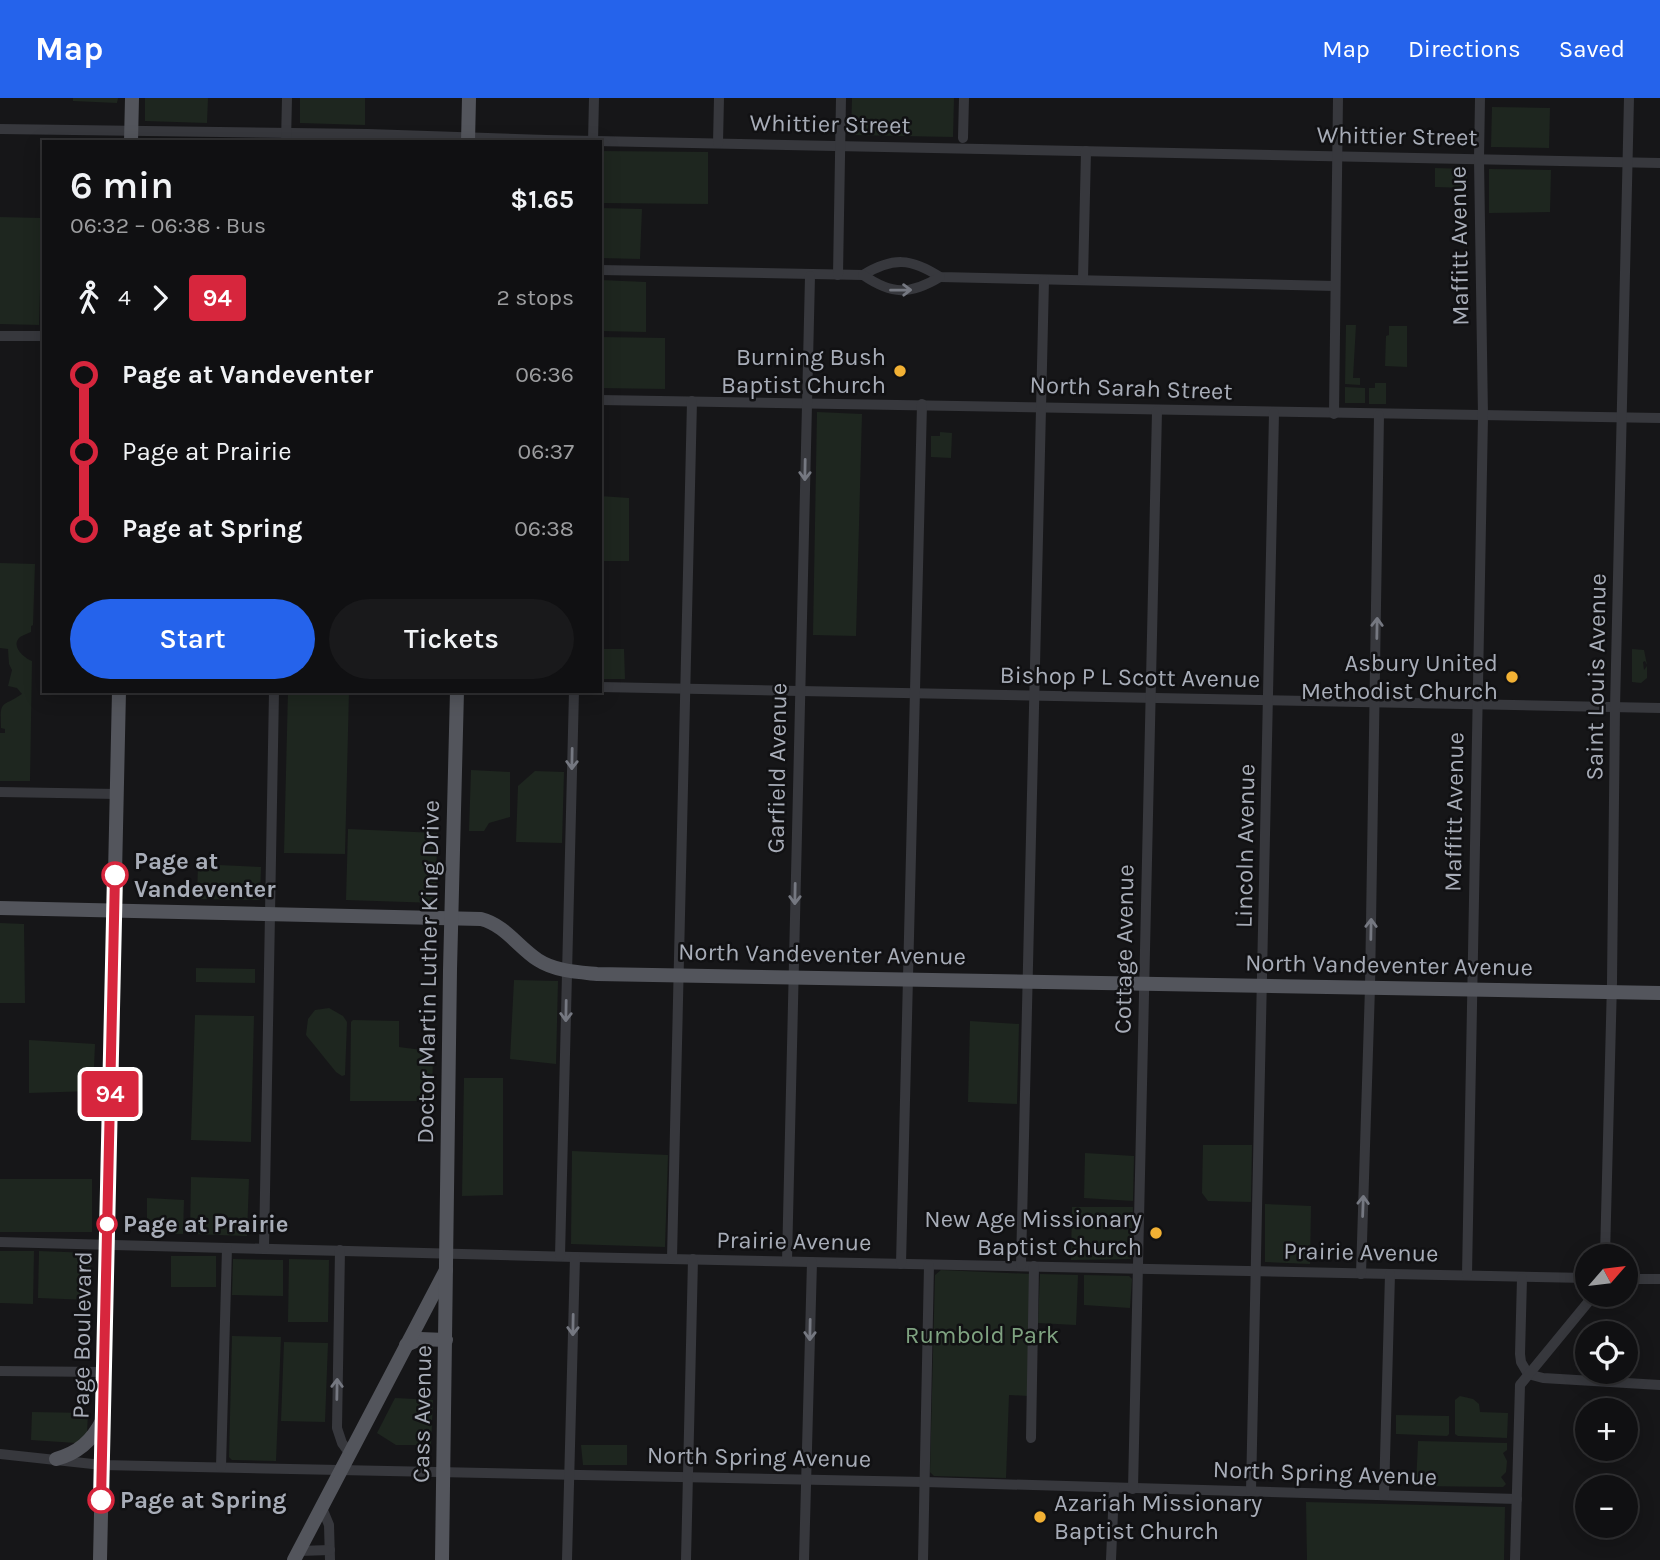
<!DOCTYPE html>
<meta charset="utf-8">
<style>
:root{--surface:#101012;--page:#19191b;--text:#f1f3f6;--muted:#9c9d9f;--line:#303032;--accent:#2563eb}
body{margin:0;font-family:Karla,sans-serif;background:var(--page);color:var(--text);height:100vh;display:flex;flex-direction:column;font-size:26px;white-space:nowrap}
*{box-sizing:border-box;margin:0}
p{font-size:23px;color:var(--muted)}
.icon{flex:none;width:38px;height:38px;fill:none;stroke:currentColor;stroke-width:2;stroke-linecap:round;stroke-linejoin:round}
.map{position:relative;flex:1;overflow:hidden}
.drawer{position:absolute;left:42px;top:42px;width:560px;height:553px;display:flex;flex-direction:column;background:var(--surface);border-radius:0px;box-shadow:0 4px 18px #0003,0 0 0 2px var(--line)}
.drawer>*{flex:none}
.badge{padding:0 14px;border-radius:5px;font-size:24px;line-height:46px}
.needle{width:46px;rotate:62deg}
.fabs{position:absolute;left:1575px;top:1146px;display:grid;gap:14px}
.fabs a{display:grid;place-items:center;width:63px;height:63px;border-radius:50%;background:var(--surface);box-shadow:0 4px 18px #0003,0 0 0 2px var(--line);font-size:35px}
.map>.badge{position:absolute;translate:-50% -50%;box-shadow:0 0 0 4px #fff}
.legs{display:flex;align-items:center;gap:10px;height:77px;padding:0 28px;font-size:23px}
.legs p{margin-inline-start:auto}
.headline{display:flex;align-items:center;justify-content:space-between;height:119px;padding:0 28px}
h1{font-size:38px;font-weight:600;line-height:52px}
.cta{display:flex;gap:14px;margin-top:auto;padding:14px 28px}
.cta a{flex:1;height:80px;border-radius:42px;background:var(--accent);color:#fff;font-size:28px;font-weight:600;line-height:80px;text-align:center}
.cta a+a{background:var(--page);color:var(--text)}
ul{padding:0 28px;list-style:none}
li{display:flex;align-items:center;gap:24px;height:77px;font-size:26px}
li i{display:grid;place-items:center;width:10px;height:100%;margin:0 9px;background:currentColor}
li i::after{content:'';width:18px;height:18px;margin:-9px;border:5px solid;border-radius:50%;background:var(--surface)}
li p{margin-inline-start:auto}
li:first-child i{background:linear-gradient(#0000 50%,currentColor 0)}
li:last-child i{background:linear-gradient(currentColor 50%,#0000 0)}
header{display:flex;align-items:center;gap:42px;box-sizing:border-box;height:98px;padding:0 35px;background:var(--accent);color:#fff}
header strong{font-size:33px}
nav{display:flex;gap:38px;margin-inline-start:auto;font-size:24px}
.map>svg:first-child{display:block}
</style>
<header>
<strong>Map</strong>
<nav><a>Map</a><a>Directions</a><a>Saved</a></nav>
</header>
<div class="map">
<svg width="1660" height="1462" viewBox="0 0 1660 1462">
<rect width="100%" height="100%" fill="#161618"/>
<g fill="#1e261f">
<path d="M73 0H118L117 5 73 3Z"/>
<path d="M145 0H208L207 25 145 23Z"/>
<path d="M300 0H365V27L300 25Z"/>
<path d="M852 0H954L953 39 851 37Z"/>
<path d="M1492 9 1550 10 1549 50 1491 49Z"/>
<path d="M600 53 708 54V106L600 105Z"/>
<path d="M1435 70 1467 71V90L1435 89Z"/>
<path d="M1489 71 1551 72 1550 114 1489 115Z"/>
<path d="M600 110 642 111 640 161 600 160Z"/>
<path d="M0 119 42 120 39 227 0 226Z"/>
<path d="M600 182 646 184V234L600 233Z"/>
<path d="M1346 227H1356L1353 280H1360V287L1345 286Z"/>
<path d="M1389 228H1407V269L1385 268 1386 238 1389 237Z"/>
<path d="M600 239 665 240V291L600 290Z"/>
<path d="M1375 285H1386V306H1369V290H1375Z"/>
<path d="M1345 289 1365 290V305H1345Z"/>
<path d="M817 314 862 316 856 538 813 537Z"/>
<path d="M940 334 952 335 951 360 931 359V338H940Z"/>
<path d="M600 398 629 400V463H600Z"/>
<path d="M0 465 35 466 33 527 31 528V534C27 536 23 537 20 539 10 548 24 560 32 563L30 683H0V635H5V631L1 630C0 601 1 610 22 596L17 590 8 588 12 572 9 566 8 551 0 550Z"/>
<path d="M600 551H624L625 581H600Z"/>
<path d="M1632 551 1644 552 1647 567 1645 563 1643 564 1644 572 1647 568V580L1641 585 1632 584Z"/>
<path d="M288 593H349L345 756 284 755Z"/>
<path d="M471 672 510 674V719L489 725 484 733H469Z"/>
<path d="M535 673 564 674 562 745 516 744 518 688Z"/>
<path d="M348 731 437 735 436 805 346 802Z"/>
<path d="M198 766 261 769 260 802 197 801Z"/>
<path d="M0 825 24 826 25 905H0Z"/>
<path d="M196 870 255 871V885L196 884Z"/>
<path d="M514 882 558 883 556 966 510 961Z"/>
<path d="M329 910 343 918 347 924 345 977 342 978 336 974 306 937 308 921 315 912Z"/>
<path d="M195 917 254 918 251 1044 191 1042Z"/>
<path d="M353 922 399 923V949L422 952 433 957 432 1003H350L351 924Z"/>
<path d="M970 923 1019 926 1017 1006 968 1004Z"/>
<path d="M29 942 95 946 93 993 29 995Z"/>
<path d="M464 980H503V1097L462 1098Z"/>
<path d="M1203 1047H1252L1251 1104 1208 1103 1202 1095Z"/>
<path d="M572 1053 668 1057 665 1149 571 1146Z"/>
<path d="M1085 1055 1134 1058 1133 1103 1084 1100Z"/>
<path d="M191 1079 249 1081 247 1138 190 1136Z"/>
<rect x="0" y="1081" width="92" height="53"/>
<path d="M147 1100 184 1102 183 1136 147 1135Z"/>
<path d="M1265 1106 1311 1108 1310 1166 1265 1164Z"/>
<path d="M1072 1109H1133L1131 1161 1071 1162Z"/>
<path d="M0 1153H34L33 1206 0 1205Z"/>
<path d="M39 1153 91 1155 89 1202 38 1200Z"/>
<rect x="171" y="1158" width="45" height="31"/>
<path d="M233 1161 283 1162V1198L232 1197Z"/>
<path d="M289 1161 329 1162 328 1224H288Z"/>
<path d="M941 1172 1031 1176 1028 1298 1009 1297 1006 1380 934 1378 930 1374 935 1177Z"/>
<path d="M1040 1176 1078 1177 1076 1227 1038 1225Z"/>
<path d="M1084 1177 1129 1178 1132 1181 1130 1210 1084 1207Z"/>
<path d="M232 1238 281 1239 276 1363 232 1362 229 1359Z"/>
<path d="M284 1244 328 1245 325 1324 281 1323Z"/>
<path d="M1460 1298 1473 1301 1479 1306 1480 1314 1508 1315 1507 1340 1458 1338 1455 1336V1302Z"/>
<path d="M395 1300 433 1302 431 1347H396L377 1335Z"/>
<path d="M32 1314 88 1315 87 1335 76 1345 31 1342Z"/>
<path d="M1396 1317 1449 1318V1336L1447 1338 1396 1336Z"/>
<path d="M1418 1343 1507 1345V1352L1503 1355 1507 1363 1506 1374 1501 1379 1506 1386 1503 1389 1416 1388Z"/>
<path d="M581 1347H627V1367H583Z"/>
<path d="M1306 1404 1505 1409 1504 1462H1307Z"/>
</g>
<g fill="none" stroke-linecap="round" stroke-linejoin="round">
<g stroke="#37383d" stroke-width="10">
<path d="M0 31 368 36 547 42 1660 65"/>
<path d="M963 40 964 0"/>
<path d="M286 44 287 0"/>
<path d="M593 44 594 0"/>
<path d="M718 45 719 0"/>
<path d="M600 172 863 177C893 159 911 160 940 179L1335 188"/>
<path d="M838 177 841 0"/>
<path d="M863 177C892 197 910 197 940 179"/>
<path d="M1083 181 1086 53"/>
<path d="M0 238H44"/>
<path d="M600 302 1660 320"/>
<path d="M1334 316 1338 0"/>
<path d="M600 589 1660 610"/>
<path d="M0 694 117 696"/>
<path d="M0 1144 575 1159 1587 1180"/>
<path d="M264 1150 274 593"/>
<path d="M340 1152 337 1330 342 1345 350 1356"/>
<path d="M560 1158 574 593"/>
<path d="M1605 1158 1612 884 1615 610 1629 0"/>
<path d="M672 1160 692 303"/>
<path d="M787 1163 810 178"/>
<path d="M901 1166 922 306"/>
<path d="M1021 1167 1044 182"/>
<path d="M1361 1176 1370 889 1379 317"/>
<path d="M1467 1177 1483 318 1479 61 1480 0"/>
<path d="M1522 1180 1520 1256 1521 1264 1528 1276 1543 1280 1660 1287"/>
<path d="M1626 1181H1660"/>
<path d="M0 1273 104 1274"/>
<path d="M1031 1340 1034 1168"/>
<path d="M0 1356 102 1367 925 1384 1517 1401"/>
<path d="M221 1369 227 1150"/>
<path d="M1133 1391 1157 313"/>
<path d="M1251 1393 1274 315"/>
<path d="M1384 1397 1390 1176"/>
<path d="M322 1410 329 1427 330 1462"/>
<path d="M299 1453 330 1452"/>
<path d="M567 1462 575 1159"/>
<path d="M686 1462 693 1161"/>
<path d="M804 1462 812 1164"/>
<path d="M923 1462 929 1167"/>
<path d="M1111 1462 1114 1391"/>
<path d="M1515 1462 1520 1287 1594 1197"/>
</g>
<g stroke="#53555c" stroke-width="14">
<path d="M131 44 132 0"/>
<path d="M468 44 469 0"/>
<path d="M0 810 481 821C505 827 518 849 538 862 555 873 577 874 597 876L1660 895"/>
<path d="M406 1247 420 1241 446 1242"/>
<path d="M56 1361C78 1355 92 1343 102 1323"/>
<path d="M100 1462 119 593"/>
<path d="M294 1462 446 1172"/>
<path d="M442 1462 450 872 457 593"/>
</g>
</g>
<defs><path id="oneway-shaft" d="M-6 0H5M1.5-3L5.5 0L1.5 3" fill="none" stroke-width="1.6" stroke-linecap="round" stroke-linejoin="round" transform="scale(1.75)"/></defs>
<g stroke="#757881">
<use href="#oneway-shaft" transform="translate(901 192) rotate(-1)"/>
<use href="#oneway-shaft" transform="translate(805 372) rotate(91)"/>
<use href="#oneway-shaft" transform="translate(1377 530) rotate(-89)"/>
<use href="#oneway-shaft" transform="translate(572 661) rotate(91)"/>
<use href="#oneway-shaft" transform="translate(795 796) rotate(91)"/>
<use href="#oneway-shaft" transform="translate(1371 831) rotate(-89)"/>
<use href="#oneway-shaft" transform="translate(566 913) rotate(91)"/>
<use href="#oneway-shaft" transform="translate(1363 1108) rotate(-88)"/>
<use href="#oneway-shaft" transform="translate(573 1227) rotate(91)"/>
<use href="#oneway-shaft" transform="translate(810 1232) rotate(91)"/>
<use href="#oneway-shaft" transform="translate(337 1291) rotate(-89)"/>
</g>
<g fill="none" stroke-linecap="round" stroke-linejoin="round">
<g stroke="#fff" stroke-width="16">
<path id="line-1" d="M101 1402 115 777"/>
</g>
<use href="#line-1" stroke="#d7263d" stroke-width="10"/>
</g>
<g fill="#f2b134" stroke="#111113" stroke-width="2.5">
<circle cx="900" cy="273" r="7"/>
<circle cx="1512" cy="579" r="7"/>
<circle cx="1156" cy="1135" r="7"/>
<circle cx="1040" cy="1419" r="7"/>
</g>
<g fill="#fff" stroke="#d7263d" stroke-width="3.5">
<circle cx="115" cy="777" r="12"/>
<circle cx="107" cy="1126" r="9"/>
<circle cx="101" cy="1402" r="12"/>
</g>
<g text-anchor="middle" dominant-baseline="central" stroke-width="5" stroke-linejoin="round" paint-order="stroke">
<g font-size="24" fill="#a8adb8" stroke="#111113">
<text transform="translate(830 26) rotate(1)">Whittier Street</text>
<text transform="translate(1397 38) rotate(1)">Whittier Street</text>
<text transform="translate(1459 148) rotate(-91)">Maffitt Avenue</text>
<text transform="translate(1131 290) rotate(2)">North Sarah Street</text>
<text transform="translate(1130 579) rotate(1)">Bishop P L Scott Avenue</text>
<text transform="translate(1596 579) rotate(-89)">Saint Louis Avenue</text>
<text transform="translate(777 670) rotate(-89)">Garfield Avenue</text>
<text transform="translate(1454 714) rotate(-89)">Maffitt Avenue</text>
<text transform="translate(1245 748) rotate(-89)">Lincoln Avenue</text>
<text transform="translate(1124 851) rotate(-89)">Cottage Avenue</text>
<text transform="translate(822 856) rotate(1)">North Vandeventer Avenue</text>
<text transform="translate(1389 867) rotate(1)">North Vandeventer Avenue</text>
<text transform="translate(428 874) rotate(-89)">Doctor Martin Luther King Drive</text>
<text transform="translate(794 1143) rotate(1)">Prairie Avenue</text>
<text transform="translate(1361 1154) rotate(1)">Prairie Avenue</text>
<text transform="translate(82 1237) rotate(-89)">Page Boulevard</text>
<text transform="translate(422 1316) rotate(-89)">Cass Avenue</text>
<text transform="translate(759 1359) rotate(1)">North Spring Avenue</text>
<text transform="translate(1325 1375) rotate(2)">North Spring Avenue</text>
</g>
<g font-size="24" fill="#a8adb8" stroke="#111113" text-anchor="end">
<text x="886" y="259">Burning Bush<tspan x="886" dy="28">Baptist Church</tspan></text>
<text x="1498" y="565">Asbury United<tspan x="1498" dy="28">Methodist Church</tspan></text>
<text x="1142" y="1121">New Age Missionary<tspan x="1142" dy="28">Baptist Church</tspan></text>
<text x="1054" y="1405" text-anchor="start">Azariah Missionary<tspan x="1054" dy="28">Baptist Church</tspan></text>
</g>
<g font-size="24" font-weight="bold" fill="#a8adb8" stroke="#111113" text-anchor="start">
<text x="134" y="763">Page at<tspan x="134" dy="28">Vandeventer</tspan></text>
<text x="123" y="1126">Page at Prairie</text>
<text x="120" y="1402">Page at Spring</text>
</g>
<g font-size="24" fill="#7fa381" stroke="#111113">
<text x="982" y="1237">Rumbold Park</text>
</g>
</g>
</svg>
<div class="fabs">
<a><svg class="needle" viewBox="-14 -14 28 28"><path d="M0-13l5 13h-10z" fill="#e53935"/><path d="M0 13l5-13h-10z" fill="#9c9d9f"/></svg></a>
<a><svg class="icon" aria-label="locate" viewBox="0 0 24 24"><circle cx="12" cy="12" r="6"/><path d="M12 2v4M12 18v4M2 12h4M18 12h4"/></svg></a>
<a>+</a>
<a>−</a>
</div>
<b class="badge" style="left:110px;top:996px;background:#d7263d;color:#fff">94</b>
<section class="drawer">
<div class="headline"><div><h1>6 min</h1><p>06:32 – 06:38 · Bus</p></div><b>$1.65</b></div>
<div class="legs"><svg class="icon" aria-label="walk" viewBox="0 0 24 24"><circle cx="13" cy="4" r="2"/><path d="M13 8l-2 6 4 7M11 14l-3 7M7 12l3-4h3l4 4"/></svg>4<svg class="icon" aria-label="forward" viewBox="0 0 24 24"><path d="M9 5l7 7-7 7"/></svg><b class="badge" style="background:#d7263d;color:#fff">94</b><p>2 stops</p></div>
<ul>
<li><i style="color:#d7263d"></i><b>Page at Vandeventer</b><p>06:36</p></li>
<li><i style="color:#d7263d"></i><span>Page at Prairie</span><p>06:37</p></li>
<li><i style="color:#d7263d"></i><b>Page at Spring</b><p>06:38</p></li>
</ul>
<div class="cta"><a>Start</a><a>Tickets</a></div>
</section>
</div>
